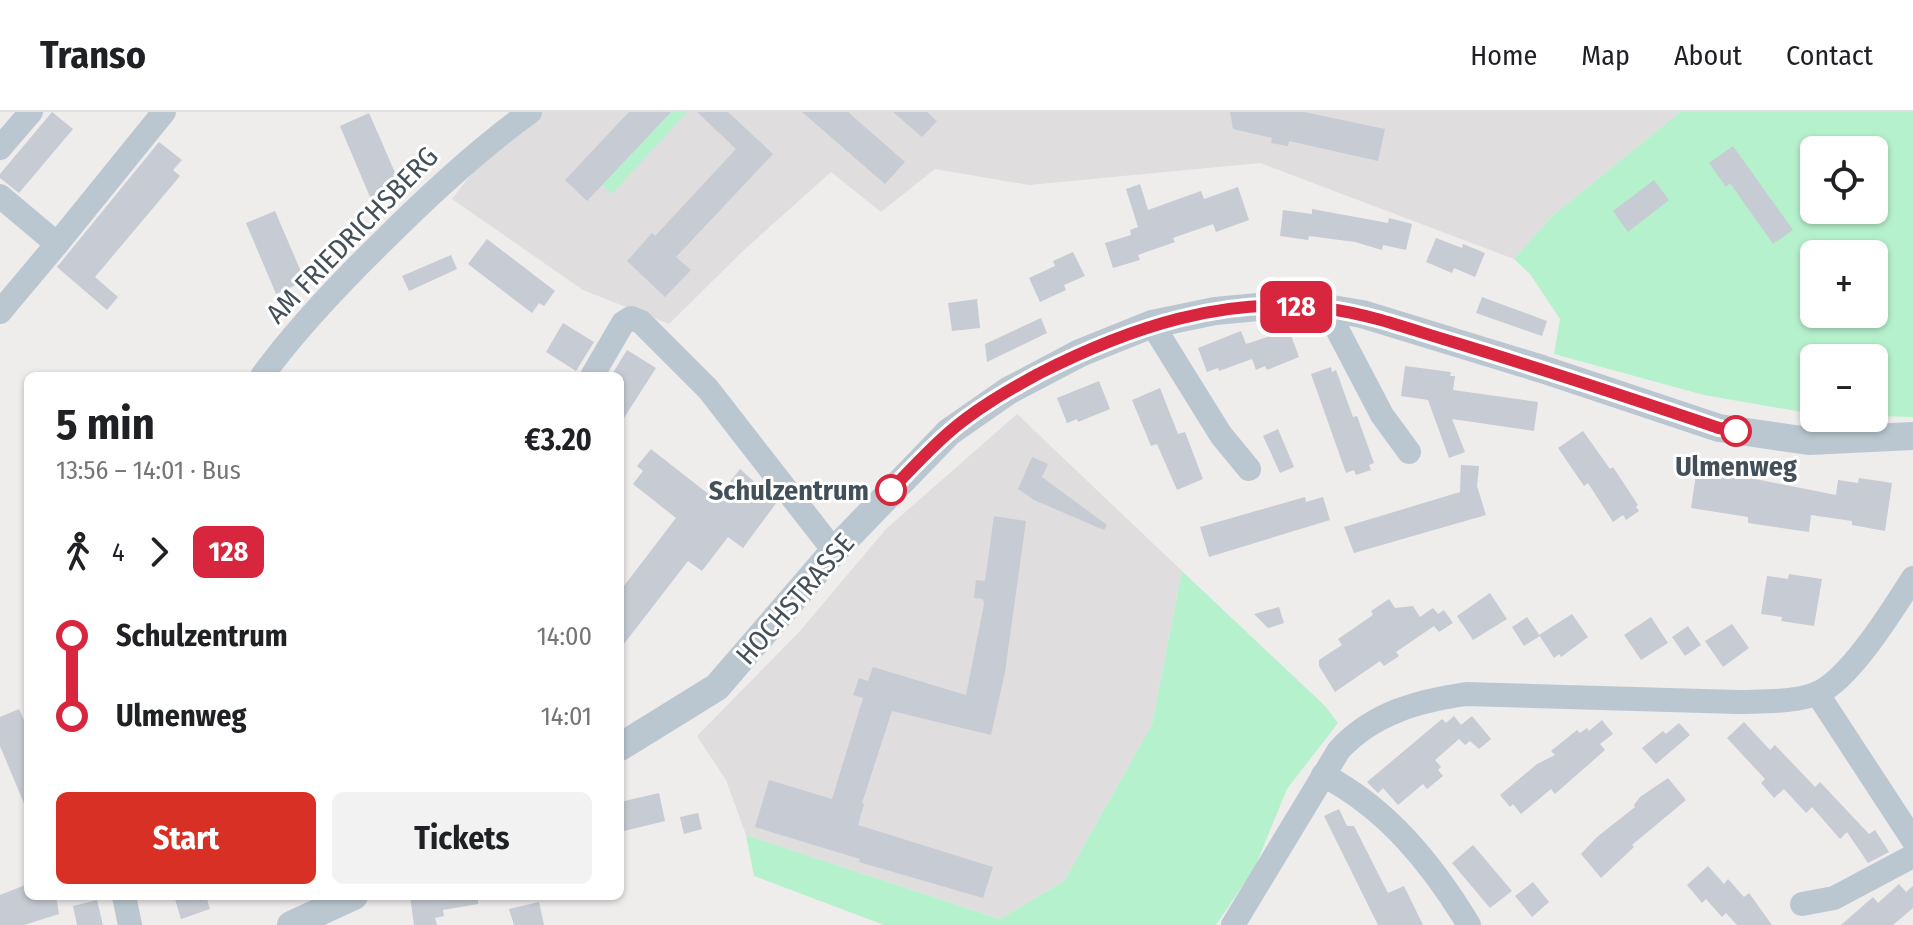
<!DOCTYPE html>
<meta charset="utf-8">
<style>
:root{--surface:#fff;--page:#f2f2f2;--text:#202124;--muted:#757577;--line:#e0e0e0;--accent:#d93025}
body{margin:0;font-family:"Fira Sans Condensed",sans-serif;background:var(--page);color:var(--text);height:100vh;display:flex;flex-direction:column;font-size:30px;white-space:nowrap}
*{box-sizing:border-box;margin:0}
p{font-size:26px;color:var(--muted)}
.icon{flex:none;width:44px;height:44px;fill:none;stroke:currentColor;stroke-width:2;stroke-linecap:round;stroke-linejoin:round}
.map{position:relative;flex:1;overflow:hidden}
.drawer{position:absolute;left:24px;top:260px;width:600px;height:528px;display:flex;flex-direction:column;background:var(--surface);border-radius:12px;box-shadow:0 2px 6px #0004}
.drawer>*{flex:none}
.badge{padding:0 16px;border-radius:12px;font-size:28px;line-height:52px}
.tools{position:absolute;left:1800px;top:24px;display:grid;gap:16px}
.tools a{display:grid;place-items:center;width:88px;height:88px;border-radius:12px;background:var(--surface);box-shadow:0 2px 6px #0004;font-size:40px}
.map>.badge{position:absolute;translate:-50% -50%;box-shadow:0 0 0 4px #fff}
.legs{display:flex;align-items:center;gap:12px;height:88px;padding:0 32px;font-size:26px}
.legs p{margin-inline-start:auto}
.headline{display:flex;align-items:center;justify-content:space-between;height:136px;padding:0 32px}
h1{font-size:44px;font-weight:700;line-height:60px}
.action{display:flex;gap:16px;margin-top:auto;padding:16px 32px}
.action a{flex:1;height:92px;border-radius:12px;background:var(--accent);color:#fff;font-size:32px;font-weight:700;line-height:92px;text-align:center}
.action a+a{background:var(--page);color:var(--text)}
ul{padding:0 32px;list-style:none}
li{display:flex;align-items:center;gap:28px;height:80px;font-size:30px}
li i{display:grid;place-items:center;width:12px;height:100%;margin:0 10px;background:currentColor}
li i::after{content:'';width:20px;height:20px;margin:-10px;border:6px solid;border-radius:50%;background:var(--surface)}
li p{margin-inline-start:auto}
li:first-child i{background:linear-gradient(#0000 50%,currentColor 0)}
li:last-child i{background:linear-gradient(currentColor 50%,#0000 0)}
header{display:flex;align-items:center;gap:48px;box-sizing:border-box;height:112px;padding:0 40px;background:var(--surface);border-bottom:2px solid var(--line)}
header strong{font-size:38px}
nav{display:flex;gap:44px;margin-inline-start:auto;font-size:28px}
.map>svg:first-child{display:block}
</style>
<header>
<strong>Transo</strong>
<nav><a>Home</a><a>Map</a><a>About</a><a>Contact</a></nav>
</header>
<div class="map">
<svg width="1913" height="813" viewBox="0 0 1913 813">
<rect width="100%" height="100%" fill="#efecec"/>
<g fill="#e0ddde">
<path d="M519 0H1680L1552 104 1514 147 1260 51 1029 73 935 57 881 100 831 60 744 138 669 212 583 178 452 87Z"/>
<path d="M1017 302 1182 459 1152 612 1064 769 1000 807 746 723 726 668 697 624 800 519 886 417Z"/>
</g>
<g fill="#b6f1cd" fill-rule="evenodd">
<path d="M671 0H687L612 82 602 73Z"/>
<path d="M1680 0H1913V305L1874 304V246H1814V302L1704 283 1554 242 1560 207 1530 162 1514 147 1552 104ZM1814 38H1874V98H1814ZM1814 142H1874V202H1814Z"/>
<path d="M1182 459 1325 594 1338 611 1287 677 1255 755 1216 813H884L754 764 746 723 1000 807 1064 769 1152 612Z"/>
</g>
<g fill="#c7cbd3">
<path d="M52 0 73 17 19 81 0 66V62Z"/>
<path d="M629 0H671L587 89 565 68Z"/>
<path d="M697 0H728L773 42 676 145 691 158 665 185 627 149 652 121 655 124 736 37Z"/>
<path d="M802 0H848L905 50 885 72Z"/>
<path d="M893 0H927L937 9 922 25Z"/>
<path d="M1230 0H1304L1385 17 1378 49 1289 29 1288 34 1271 31 1272 26 1233 17Z"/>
<path d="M369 1 400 72 370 85 340 14Z"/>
<path d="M159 30 182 48 173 58 180 64 95 165 118 185 107 198 57 155Z"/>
<path d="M1733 34 1793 118 1773 132 1730 71 1726 75 1709 51Z"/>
<path d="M1654 68 1669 88 1628 120 1613 99Z"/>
<path d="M1140 72 1148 98 1201 79 1204 87 1238 75 1249 108 1216 120 1213 112 1173 126 1175 130 1138 143 1140 148 1113 156 1105 131 1131 123 1130 118 1138 115 1126 77Z"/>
<path d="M1312 97 1388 111 1389 106 1412 112 1406 138 1383 133 1382 138 1355 130 1309 124 1308 128 1280 124 1283 98 1312 102Z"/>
<path d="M275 99 305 169 276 182 246 111Z"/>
<path d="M1436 126 1462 136 1463 132 1485 141 1475 165 1454 156 1452 161 1426 150Z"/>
<path d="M487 127 555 179 544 194 539 191 532 201 468 152Z"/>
<path d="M1073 140 1085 164 1064 173 1066 178 1040 190 1029 166 1055 154 1053 149Z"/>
<path d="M451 143 457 157 409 179 402 164Z"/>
<path d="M1482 185 1547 209 1542 224 1476 201Z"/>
<path d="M977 187 980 216 952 219 948 191Z"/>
<path d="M1041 206 1047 221 987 250 985 232Z"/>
<path d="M563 211 594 230 576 259 546 240Z"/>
<path d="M1289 218 1299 245 1267 258 1265 254 1256 258 1252 247 1219 259 1218 256 1207 260 1198 236 1241 219 1246 232Z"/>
<path d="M627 238 656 256 620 312V264H611Z"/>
<path d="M1405 254 1451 260 1450 264H1455L1453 278 1538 290 1534 319 1452 307 1465 340 1449 346 1428 288 1401 284Z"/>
<path d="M1331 255 1332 260 1336 258 1353 305 1357 304 1374 351 1369 353 1371 358 1356 363 1354 358 1346 361 1311 262Z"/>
<path d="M1099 269 1110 297 1078 310 1077 307 1067 311 1057 286Z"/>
<path d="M1160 276 1178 322 1185 320 1203 367 1177 378 1157 332 1151 334 1132 288Z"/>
<path d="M1278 317 1294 355 1280 361 1263 324Z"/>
<path d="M1583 319 1610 357 1613 355 1638 393 1636 395 1639 399 1626 408 1623 403 1613 410 1588 371 1584 374 1558 336Z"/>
<path d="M651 337 716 388 740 357 777 390 743 436 728 425 702 459 688 449 620 537V479L676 406 633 372 643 359 637 354Z"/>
<path d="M1032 345 1048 352 1042 365 1107 413 1104 418 1034 388 1018 377Z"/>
<path d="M1461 353 1479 354 1477 374 1486 403 1354 441 1344 415 1460 380Z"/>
<path d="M1697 355 1756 364 1755 367 1836 383 1838 368 1858 371 1859 366 1892 371 1885 419 1852 413V409L1811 403 1809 420 1748 411V405L1691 396Z"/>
<path d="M1305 385 1306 390 1323 385 1330 408 1209 445 1200 415Z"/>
<path d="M994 404 1026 409 1005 560 991 623 892 599 862 691 864 692 858 713 993 755 983 786 859 750 860 747 755 715 769 668 832 687 863 586 853 583 859 566 868 569 873 555 966 583 984 492 983 487 974 486 976 468 985 469Z"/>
<path d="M1789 462 1822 467 1814 514 1781 509 1782 505 1761 502 1767 464 1788 467Z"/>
<path d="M1490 481 1507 507 1473 528 1457 504Z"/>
<path d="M1389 487 1395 496 1413 494 1420 505 1433 496 1438 502 1444 498 1453 511 1439 520 1434 514 1396 540 1399 544 1384 554 1380 549 1335 580 1319 554V548L1342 533 1338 527 1373 503 1371 499Z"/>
<path d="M1279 495 1284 511 1268 516 1254 502Z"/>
<path d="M1572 502 1588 525 1561 545 1559 542 1554 546 1539 523Z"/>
<path d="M1527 505 1540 524 1524 534 1512 515Z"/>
<path d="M1651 505 1668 531 1641 548 1624 523Z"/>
<path d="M1732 512 1749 536 1723 555 1705 529Z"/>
<path d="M1688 514 1701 533 1685 544 1672 525Z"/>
<path d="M19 597 28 617V701L0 634V605Z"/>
<path d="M1454 604 1461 613 1472 604 1491 627 1479 637 1470 629 1465 633 1459 627 1435 648 1441 655 1438 658 1443 664 1427 677 1423 672 1398 693 1383 676 1378 681 1367 670 1442 607 1446 611Z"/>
<path d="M1602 608 1613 622 1600 632 1605 638 1555 682 1551 677 1521 702 1513 692 1510 695 1500 683 1537 652 1555 643 1551 639 1577 618 1580 621 1587 616 1589 619Z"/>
<path d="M1744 610 1770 638 1775 633 1815 675 1820 670 1869 722 1875 718 1889 740 1868 751 1847 720 1840 727 1812 695 1806 701 1784 677 1774 686 1761 671 1765 667 1727 626Z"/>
<path d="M1679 611 1690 623 1656 652 1642 636 1663 619 1666 622Z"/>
<path d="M1668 666 1686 688 1632 733 1634 735 1601 766 1581 742 1597 725 1635 695 1634 693 1640 685Z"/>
<path d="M659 681 665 709 620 720V690Z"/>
<path d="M1339 697 1347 714H1354L1388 781 1404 774 1423 813H1378L1324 704Z"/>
<path d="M698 701 702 717 684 722 680 705Z"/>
<path d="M1473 733 1512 779 1490 796 1452 751Z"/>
<path d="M1708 754 1724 772 1728 767 1744 785 1749 781 1772 813H1737L1726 801 1722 805 1706 787 1702 791 1687 773Z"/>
<path d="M1533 770 1549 790 1532 805 1515 784Z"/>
<path d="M28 772V784H37L38 788 56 784 59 802 24 813H0V783Z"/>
<path d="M1899 772 1906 780 1913 774V796L1893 813H1841L1873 785 1878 791Z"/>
<path d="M174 784H206L210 797 181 807Z"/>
<path d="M410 784H478V792L443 798 444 804 435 806 437 813H414Z"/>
<path d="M97 788 103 813H77L73 794Z"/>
<path d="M539 790 544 813H514L509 797Z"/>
</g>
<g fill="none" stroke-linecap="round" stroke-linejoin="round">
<g stroke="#bbc7d0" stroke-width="24">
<path d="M0 36 31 0"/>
<path d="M0 84 57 132 0 200"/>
<path d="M57 132 164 0"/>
<path d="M1326 196 1382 303 1409 340"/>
<path d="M1152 212 1221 323 1249 357"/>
<path d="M262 264C297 216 339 172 382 130 429 83 476 39 530 0"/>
<path d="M592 264 623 211 631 206 641 210 708 277 834 439"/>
<path d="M1817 581 1913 728"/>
<path d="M1323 663C1387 696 1432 752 1469 813"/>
<path d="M124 784 130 813"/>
<path d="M1802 792 1834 786 1913 744"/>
<path d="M1233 813 1339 638C1373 601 1418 589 1466 582L1737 590C1762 589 1794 591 1818 581 1851 566 1893 497 1913 466"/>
</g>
<g stroke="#bbc7d0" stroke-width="28">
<path d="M620 635 717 575 834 439 949 320 1008 279 1080 241 1152 212 1215 199 1269 194 1326 196 1362 202 1542 257 1719 316 1809 329 1913 324"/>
<path d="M291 813 354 784"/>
</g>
</g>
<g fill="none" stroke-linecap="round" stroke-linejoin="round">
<g stroke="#fff" stroke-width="18">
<path id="line-1" d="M891 378C909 359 928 339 947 322 974 298 1007 279 1038 262 1128 216 1227 182 1330 197 1372 203 1412 218 1453 230 1542 257 1630 286 1719 316L1736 319"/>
</g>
<use href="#line-1" stroke="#d7263d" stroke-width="12"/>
</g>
<g fill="#fff" stroke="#d7263d" stroke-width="4">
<circle cx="1736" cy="319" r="14"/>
<circle cx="891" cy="378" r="14"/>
</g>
<g text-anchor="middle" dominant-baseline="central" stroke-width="6" stroke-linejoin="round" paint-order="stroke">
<g font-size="28" fill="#43505a" stroke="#fff">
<text transform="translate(352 123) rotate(-46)">AM FRIEDRICHSBERG</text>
<text transform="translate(795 487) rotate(-49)">HOCHSTRASSE</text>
</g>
<g font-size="28" font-weight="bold" fill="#43505a" stroke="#fff">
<text x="1736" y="354">Ulmenweg</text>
<text x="869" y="378" text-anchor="end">Schulzentrum</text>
</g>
</g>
</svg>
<div class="tools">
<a><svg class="icon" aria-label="locate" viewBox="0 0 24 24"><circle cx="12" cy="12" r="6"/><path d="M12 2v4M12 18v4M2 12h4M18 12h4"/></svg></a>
<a>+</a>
<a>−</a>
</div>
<b class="badge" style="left:1296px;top:195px;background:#d7263d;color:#fff">128</b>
<section class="drawer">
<div class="headline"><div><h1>5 min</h1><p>13:56 – 14:01 · Bus</p></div><b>€3.20</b></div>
<div class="legs"><svg class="icon" aria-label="walk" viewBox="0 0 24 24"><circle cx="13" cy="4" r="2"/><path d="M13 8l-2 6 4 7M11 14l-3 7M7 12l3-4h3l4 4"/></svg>4<svg class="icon" aria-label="forward" viewBox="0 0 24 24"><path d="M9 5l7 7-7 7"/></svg><b class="badge" style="background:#d7263d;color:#fff">128</b></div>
<ul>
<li><i style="color:#d7263d"></i><b>Schulzentrum</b><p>14:00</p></li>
<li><i style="color:#d7263d"></i><b>Ulmenweg</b><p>14:01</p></li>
</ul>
<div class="action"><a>Start</a><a>Tickets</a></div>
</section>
</div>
